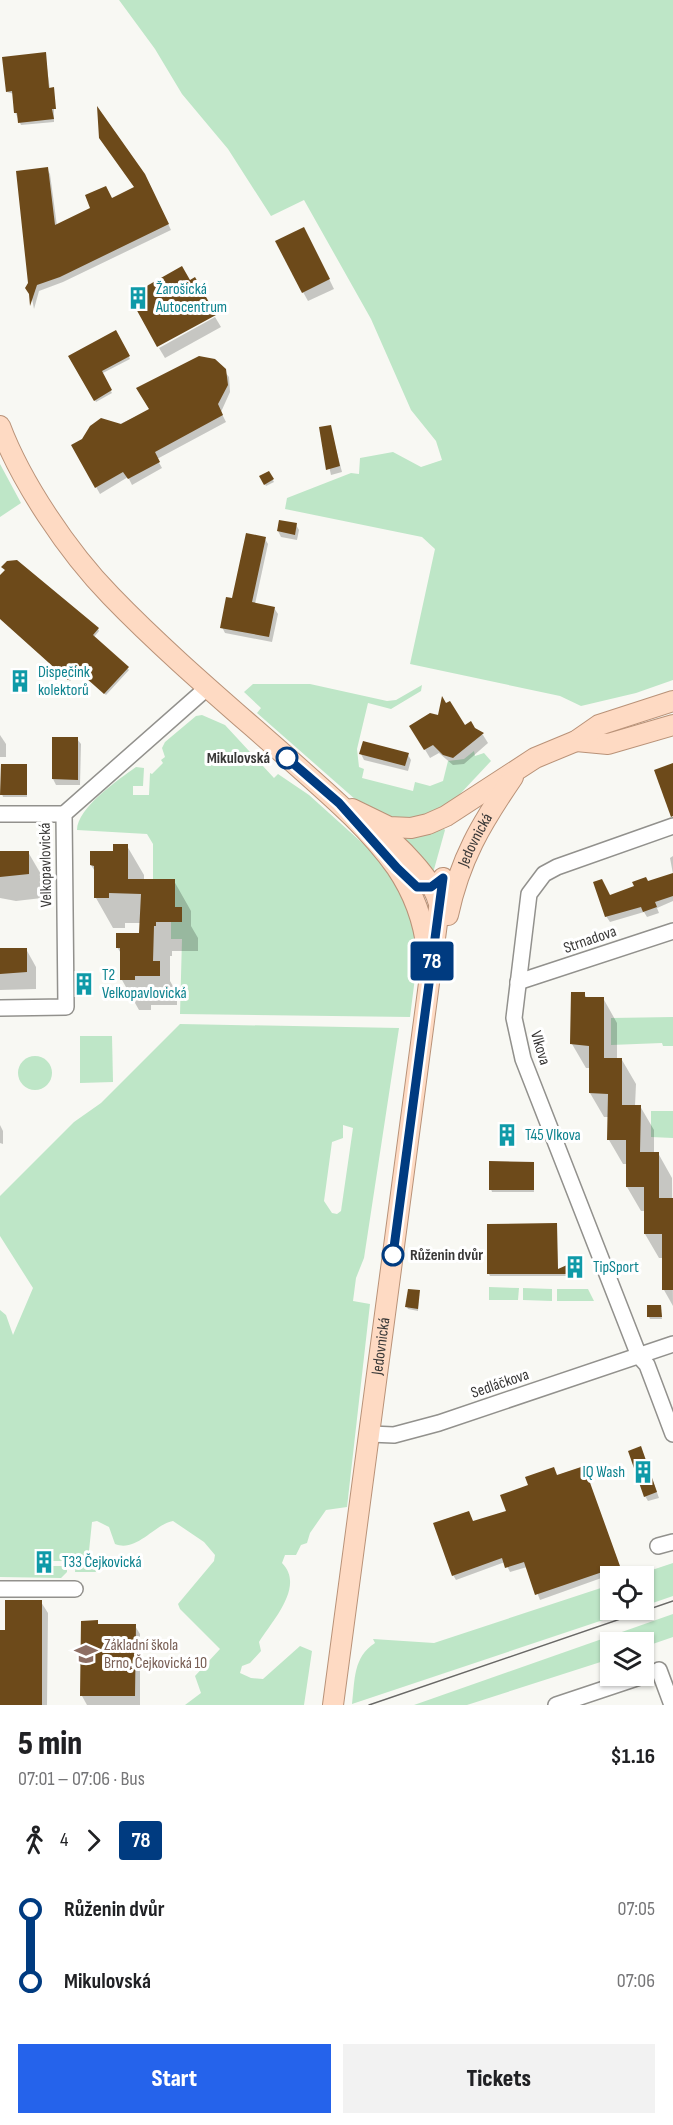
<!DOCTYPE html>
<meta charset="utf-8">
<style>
:root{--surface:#fff;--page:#f2f2f2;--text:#202124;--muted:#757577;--accent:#2563eb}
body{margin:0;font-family:"Sofia Sans Condensed",sans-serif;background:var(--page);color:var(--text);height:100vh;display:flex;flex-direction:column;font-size:22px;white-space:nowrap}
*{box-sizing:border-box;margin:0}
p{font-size:20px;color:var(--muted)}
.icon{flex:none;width:33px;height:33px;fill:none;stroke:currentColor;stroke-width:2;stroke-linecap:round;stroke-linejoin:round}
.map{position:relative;height:1705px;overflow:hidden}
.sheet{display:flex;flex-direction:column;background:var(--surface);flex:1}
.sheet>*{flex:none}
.badge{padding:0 12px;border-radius:4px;font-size:21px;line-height:39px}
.controls{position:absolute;left:600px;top:1566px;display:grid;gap:12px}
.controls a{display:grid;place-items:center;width:54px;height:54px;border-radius:0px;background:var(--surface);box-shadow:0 2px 4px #0004;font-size:30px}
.map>.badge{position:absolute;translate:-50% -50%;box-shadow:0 0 0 3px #fff}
.legs{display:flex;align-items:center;gap:9px;height:66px;padding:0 18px;font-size:20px}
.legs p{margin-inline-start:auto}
.headline{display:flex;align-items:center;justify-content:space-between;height:102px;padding:0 18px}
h1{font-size:33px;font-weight:800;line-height:45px}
.primary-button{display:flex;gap:12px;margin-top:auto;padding:12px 18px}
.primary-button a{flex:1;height:69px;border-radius:0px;background:var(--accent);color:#fff;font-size:24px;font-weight:800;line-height:69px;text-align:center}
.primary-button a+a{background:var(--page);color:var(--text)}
ul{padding:0 18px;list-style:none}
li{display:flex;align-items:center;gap:21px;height:72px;font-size:22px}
li i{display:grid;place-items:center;width:9px;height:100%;margin:0 8px;background:currentColor}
li i::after{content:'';width:15px;height:15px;margin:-8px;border:4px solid;border-radius:50%;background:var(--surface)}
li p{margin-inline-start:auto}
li:first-child i{background:linear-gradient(#0000 50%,currentColor 0)}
li:last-child i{background:linear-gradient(currentColor 50%,#0000 0)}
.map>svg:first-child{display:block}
</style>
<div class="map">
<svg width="673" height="1705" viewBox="0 0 673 1705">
<rect width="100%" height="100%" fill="#f8f8f3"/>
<g fill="#bee6c7" fill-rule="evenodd">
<path d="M119 0H673V680L636 693 581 706 560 696 410 664 435 549 422 537 285 509 287 498 351 473 359 474 360 458 393 452 421 467 442 460 436 441 411 410 371 319 304 200 271 216 228 149 182 94 155 49Z"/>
<path d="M0 464 21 503 0 517Z"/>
<path d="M253 684H310L387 701 396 700 422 685 421 691 391 709 368 703 357 749 359 767 364 769 362 778 413 791 415 782 430 786 443 781 448 761 464 759 474 751 475 756 484 753 491 761 446 809 404 823 364 807 257 713 261 708 244 692Z"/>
<path d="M202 715 225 725 274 778 278 774 309 795 379 858 400 884 420 938 410 1017 180 1014 182 939H171V922L182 907H175L153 879V844L147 834 77 830C77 808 119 779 136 767L144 768 143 786H133V795H149L150 773 152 774 163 763 161 760 165 757 162 748 165 742 196 716Z"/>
<path d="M444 829 445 830 433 873 401 836Z"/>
<path d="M673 1017V1046H663L662 1043 611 1045V1018Z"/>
<path d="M180 1024 399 1028 364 1258 356 1278 353 1301 370 1304 347 1507 326 1510 310 1533 307 1543 301 1545 296 1555H285L282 1563C305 1586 273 1620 259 1642L261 1651 250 1663 242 1666 240 1673 251 1678 263 1679 300 1646 312 1651 304 1705H185L201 1693 195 1676 220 1649 180 1609 178 1604 214 1561 215 1555 204 1542 173 1521C155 1524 136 1553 115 1544L109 1527 97 1521 92 1522 89 1551 96 1572H75L76 1561H49V1557H40V1566H67V1572L61 1578 0 1577V1310L6 1315 13 1335 33 1288 0 1236V1196L74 1122 101 1103ZM343 1125 353 1128 341 1211 337 1214 332 1213 324 1201 332 1142 343 1138Z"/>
<path d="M80 1036H112L113 1082 80 1083Z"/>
<circle cx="35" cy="1073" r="17"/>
<path d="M651 1111H673V1138L651 1137Z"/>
<path d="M489 1287 519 1288 518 1300H489Z"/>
<path d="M523 1288 552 1289V1301L523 1300Z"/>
<path d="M557 1289H588L594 1301H557Z"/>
<path d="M673 1563V1596L644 1606V1576H634Z"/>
<path d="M610 1585V1610H633L352 1704C355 1680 353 1657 375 1643L373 1639 434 1643Z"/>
<path d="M673 1614V1637L644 1647V1642H610V1659L467 1705H414Z"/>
</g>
<g fill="#0003">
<path d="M45 54 50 89 54 92V122L21 125 15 112 14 94 7 92Z"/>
<path d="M47 169 50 174 57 226 148 182 171 230 63 282 39 291 34 309 29 283Z"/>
<path d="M309 238 334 289 308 301 303 292Z"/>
<path d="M215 317 221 327 165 358 159 348Z"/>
<path d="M116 332 130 359 101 374 112 393 96 402 71 357Z"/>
<path d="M194 359 215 360 229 377 230 392 221 412 226 422 157 459 162 468 132 485 128 477 100 494 73 446 150 410 138 389Z"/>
<path d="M330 426 342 472 331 475 320 428Z"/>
<path d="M269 473 274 482 266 486 261 477Z"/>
<path d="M296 525 299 530 297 540 281 537 278 531Z"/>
<path d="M265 539 268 544 255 604 274 608 278 614 272 642 225 633 222 627Z"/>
<path d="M16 561 98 629 99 631 94 637 127 668 129 670 106 695 79 671 70 681 0 618V579L6 571 3 567Z"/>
<path d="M439 717 474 729 483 735 488 743 464 764 453 765 439 753 430 758 411 726Z"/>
<path d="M0 735 6 744V757H0Z"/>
<path d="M77 739 81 744 80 785H56L53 779Z"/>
<path d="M361 754 408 755 411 760 408 771 364 760Z"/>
<path d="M26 765 27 797H3L2 794Z"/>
<path d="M127 846 144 875V881H174L191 911V926L198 938V951H172V956H170V981L177 993V1005H151V1010H139L122 980V955L117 947 141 935 143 923H125V928H113L96 898V873L91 865Z"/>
<path d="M0 852H28L42 876V898L16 901 0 898Z"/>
<path d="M673 856V901L657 908 659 913 647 917 644 912 610 922 606 916 610 896 673 874 670 858Z"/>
<path d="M0 949H26L36 967V989L0 990Z"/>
<path d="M584 994 587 998H603L617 1023V1060H622L636 1084 635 1106H640L654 1130V1153H658L672 1178 673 1306 664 1290V1258H659L645 1234 646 1211H641L627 1187V1164H623L609 1140V1117H604L590 1093V1068H586L572 1044Z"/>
<path d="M0 1125 3 1131V1144L0 1143Z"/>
<path d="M533 1164 534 1192H492L491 1189Z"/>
<path d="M556 1225 558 1270 580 1265 583 1276H490L489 1274Z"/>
<path d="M419 1292 418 1311 408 1309 407 1307Z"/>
<path d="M660 1306 662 1319H650L649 1317Z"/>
<path d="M641 1448 659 1498 648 1501 645 1496Z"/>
<path d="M584 1468 621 1571 540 1600 527 1567 510 1572 505 1562 456 1580 453 1575 473 1523 508 1512 557 1476Z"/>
<path d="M41 1602 48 1613 47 1705H0V1632H6Z"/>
<path d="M82 1623 135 1626 140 1634V1705H87L82 1696Z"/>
</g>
<g fill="#6d4a1a">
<path d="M46 52 49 88 54 87 56 109H52L54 119 18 123 17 113H14L12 91 6 92 2 57Z"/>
<path d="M97 106 145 174 169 224 60 277 37 285 30 306 29 294 25 288 28 283 16 171 48 167 55 225 90 208 85 195 106 186 112 198 134 187 99 138Z"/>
<path d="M304 227 330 279 302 293 275 241Z"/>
<path d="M182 266 190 280 195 277 216 315 157 347 129 296Z"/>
<path d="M116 330 130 356 102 371 112 390 94 401 68 356Z"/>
<path d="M199 356 215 359 226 369 228 385 218 404 223 415 155 452 160 462 128 479 123 472 95 488 71 445 82 439 90 426 101 418 121 424 149 409 136 388Z"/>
<path d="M331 425 340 466 326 470 319 427Z"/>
<path d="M269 471 274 479 264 485 259 476Z"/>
<path d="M279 520 297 523 295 535 277 531Z"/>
<path d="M246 533 266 537 252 602 275 607 269 637 220 628 226 597 232 598Z"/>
<path d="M17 560 99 628 93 635 129 667 104 694 77 670 68 680 0 619V575L5 570 1 567 7 561Z"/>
<path d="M442 696 446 703 450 701 465 725 471 721 475 728 484 733 453 758 443 755 433 745 424 750 409 726 430 713 438 715Z"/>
<path d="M52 737H78V780L52 779Z"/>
<path d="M363 741 409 753 405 766 359 754Z"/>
<path d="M673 763V816L671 817 654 770Z"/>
<path d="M1 764H27V795H0Z"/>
<path d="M113 844H128V879H175V907H182V922H156V926H154L153 961H160V976H135V980H120V948H116V933H139L141 894 109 893V898H94V866L90 865V851H113Z"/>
<path d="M0 851H29V874L0 877Z"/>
<path d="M673 873V896L655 902 657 907 643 912 641 907 605 917 593 882 602 879 610 895 634 886 632 882 646 877 648 881Z"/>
<path d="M0 948H27V972L0 974Z"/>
<path d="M571 992H585V997H604V1058H622V1105H641L640 1152H659V1198H673V1290H662V1234H644V1187H626V1140H607L608 1094 589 1093V1046L570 1044Z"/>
<path d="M489 1161 534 1162V1190H489Z"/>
<path d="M557 1223 558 1269 576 1261 581 1264 583 1274H487V1224Z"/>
<path d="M408 1289 420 1290 418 1309 405 1307Z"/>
<path d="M647 1305H661L662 1317H647Z"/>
<path d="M641 1446 657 1492 644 1497 628 1451Z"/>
<path d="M584 1466 620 1566 535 1595 524 1562 505 1568 502 1558 452 1576 433 1523 469 1511 473 1521 506 1511 500 1495 528 1485 525 1477 554 1467 557 1475Z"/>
<path d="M5 1600H42V1705H0V1630H5Z"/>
<path d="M98 1620V1624H136L135 1696H80L81 1621Z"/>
</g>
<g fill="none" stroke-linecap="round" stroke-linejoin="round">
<g stroke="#92918d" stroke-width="18">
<g id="minor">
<path d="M0 814H64"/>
<path d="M673 826 557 867 544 874 529 894 514 1018 523 1059 639 1356 647 1365 673 1434"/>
<path d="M518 982 673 931"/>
<path d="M0 1008 66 1007 64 814 208 687"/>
<path d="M370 1434 394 1435 439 1423 673 1344"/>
<path d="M658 1546 673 1542"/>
<path d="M0 1589H75"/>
<path d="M659 1670 672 1705"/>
<path d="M556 1705 643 1676"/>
</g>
</g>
<g stroke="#b99278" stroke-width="22">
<g id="major">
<path d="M0 426C21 482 68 552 111 596 166 653 228 705 288 758 326 792 366 825 396 867 413 892 424 922 427 951"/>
<path d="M576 741 608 744 673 725"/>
<path d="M352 809 389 827 411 828 428 824 446 816 535 758 576 741 599 725 673 701"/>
<path d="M379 831C397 843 433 880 438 901"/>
<path id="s1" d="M448 915C460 859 481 824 513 777"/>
<path id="s2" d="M333 1705 443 878"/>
</g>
</g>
<use href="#minor" stroke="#fff" stroke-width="15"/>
<use href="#major" stroke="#fedac3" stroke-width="20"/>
<path stroke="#696866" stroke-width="1.5" d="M369 1705 673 1601"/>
</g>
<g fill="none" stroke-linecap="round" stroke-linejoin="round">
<g stroke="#fff" stroke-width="14">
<path id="line-1" d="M287 758 339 803 397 868 417 887H431L443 878 393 1255"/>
</g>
<use href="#line-1" stroke="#003b80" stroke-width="9"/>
</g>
<defs>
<g id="building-bare" transform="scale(1.8)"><path d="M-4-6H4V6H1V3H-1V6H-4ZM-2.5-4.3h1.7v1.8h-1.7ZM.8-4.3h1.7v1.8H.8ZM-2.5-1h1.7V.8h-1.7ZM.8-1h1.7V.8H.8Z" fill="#0f9aa8" stroke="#fff" stroke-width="2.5" paint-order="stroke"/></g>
<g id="school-bare" transform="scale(1.8)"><path d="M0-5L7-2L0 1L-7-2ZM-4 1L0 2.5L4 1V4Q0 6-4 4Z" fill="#8d6e63" stroke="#fff" stroke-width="2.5" paint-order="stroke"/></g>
</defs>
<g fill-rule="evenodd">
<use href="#building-bare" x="138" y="298"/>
<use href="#building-bare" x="20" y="681"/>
<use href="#building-bare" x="84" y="984"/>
<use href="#building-bare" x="507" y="1135"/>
<use href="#building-bare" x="575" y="1267"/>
<use href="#building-bare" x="643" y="1472"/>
<use href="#building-bare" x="44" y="1562"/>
<use href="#school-bare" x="86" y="1654"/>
</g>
<g fill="#fff" stroke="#003b80" stroke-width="3">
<circle cx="287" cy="758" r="10"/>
<circle cx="393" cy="1255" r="10"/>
</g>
<g text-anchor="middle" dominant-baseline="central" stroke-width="6" stroke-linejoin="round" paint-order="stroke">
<g font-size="16" fill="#0d838f" stroke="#fff" text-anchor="start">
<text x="156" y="289">Žarošická<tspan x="156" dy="18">Autocentrum</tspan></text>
<text x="38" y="672">Dispečink<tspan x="38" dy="18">kolektorů</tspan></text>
<text x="102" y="975">T2<tspan x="102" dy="18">Velkopavlovická</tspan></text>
<text x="525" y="1135">T45 Vlkova</text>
<text x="593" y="1267">TipSport</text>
<text x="625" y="1472" text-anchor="end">IQ Wash</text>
<text x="62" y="1562">T33 Čejkovická</text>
</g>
<g font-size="16" font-weight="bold" fill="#393837" stroke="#fff" text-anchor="end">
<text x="270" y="758">Mikulovská</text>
<text x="410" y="1255" text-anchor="start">Růženin dvůr</text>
</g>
<g font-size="16" fill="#393837" stroke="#fff">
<text stroke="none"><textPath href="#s1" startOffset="80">Jedovnická</textPath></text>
<text transform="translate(46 865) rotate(-91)">Velkopavlovická</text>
<text transform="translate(590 940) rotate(-19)">Strnadova</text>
<text transform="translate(540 1048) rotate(73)">Vlkova</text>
<text stroke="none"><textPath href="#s2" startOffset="362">Jedovnická</textPath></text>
<text transform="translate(500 1384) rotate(-19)">Sedláčkova</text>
</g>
<g font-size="16" fill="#785e54" stroke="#fff" text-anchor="start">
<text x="104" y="1645">Základní škola<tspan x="104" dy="18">Brno, Čejkovická 10</tspan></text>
</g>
</g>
</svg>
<div class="controls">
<a><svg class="icon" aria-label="locate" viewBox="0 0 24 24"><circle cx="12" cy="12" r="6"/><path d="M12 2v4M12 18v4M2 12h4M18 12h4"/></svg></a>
<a><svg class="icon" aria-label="layers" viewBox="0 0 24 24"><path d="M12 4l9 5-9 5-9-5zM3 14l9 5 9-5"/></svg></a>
</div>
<b class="badge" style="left:432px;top:961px;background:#003b80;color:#fff">78</b>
</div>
<section class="sheet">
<div class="headline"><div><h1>5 min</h1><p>07:01 – 07:06 · Bus</p></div><b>$1.16</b></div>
<div class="legs"><svg class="icon" aria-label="walk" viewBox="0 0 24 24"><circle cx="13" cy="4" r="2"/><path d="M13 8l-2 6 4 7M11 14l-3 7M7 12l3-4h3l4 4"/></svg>4<svg class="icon" aria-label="forward" viewBox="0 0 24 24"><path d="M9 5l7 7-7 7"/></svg><b class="badge" style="background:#003b80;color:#fff">78</b></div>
<ul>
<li><i style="color:#003b80"></i><b>Růženin dvůr</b><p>07:05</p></li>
<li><i style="color:#003b80"></i><b>Mikulovská</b><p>07:06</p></li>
</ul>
<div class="primary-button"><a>Start</a><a>Tickets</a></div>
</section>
